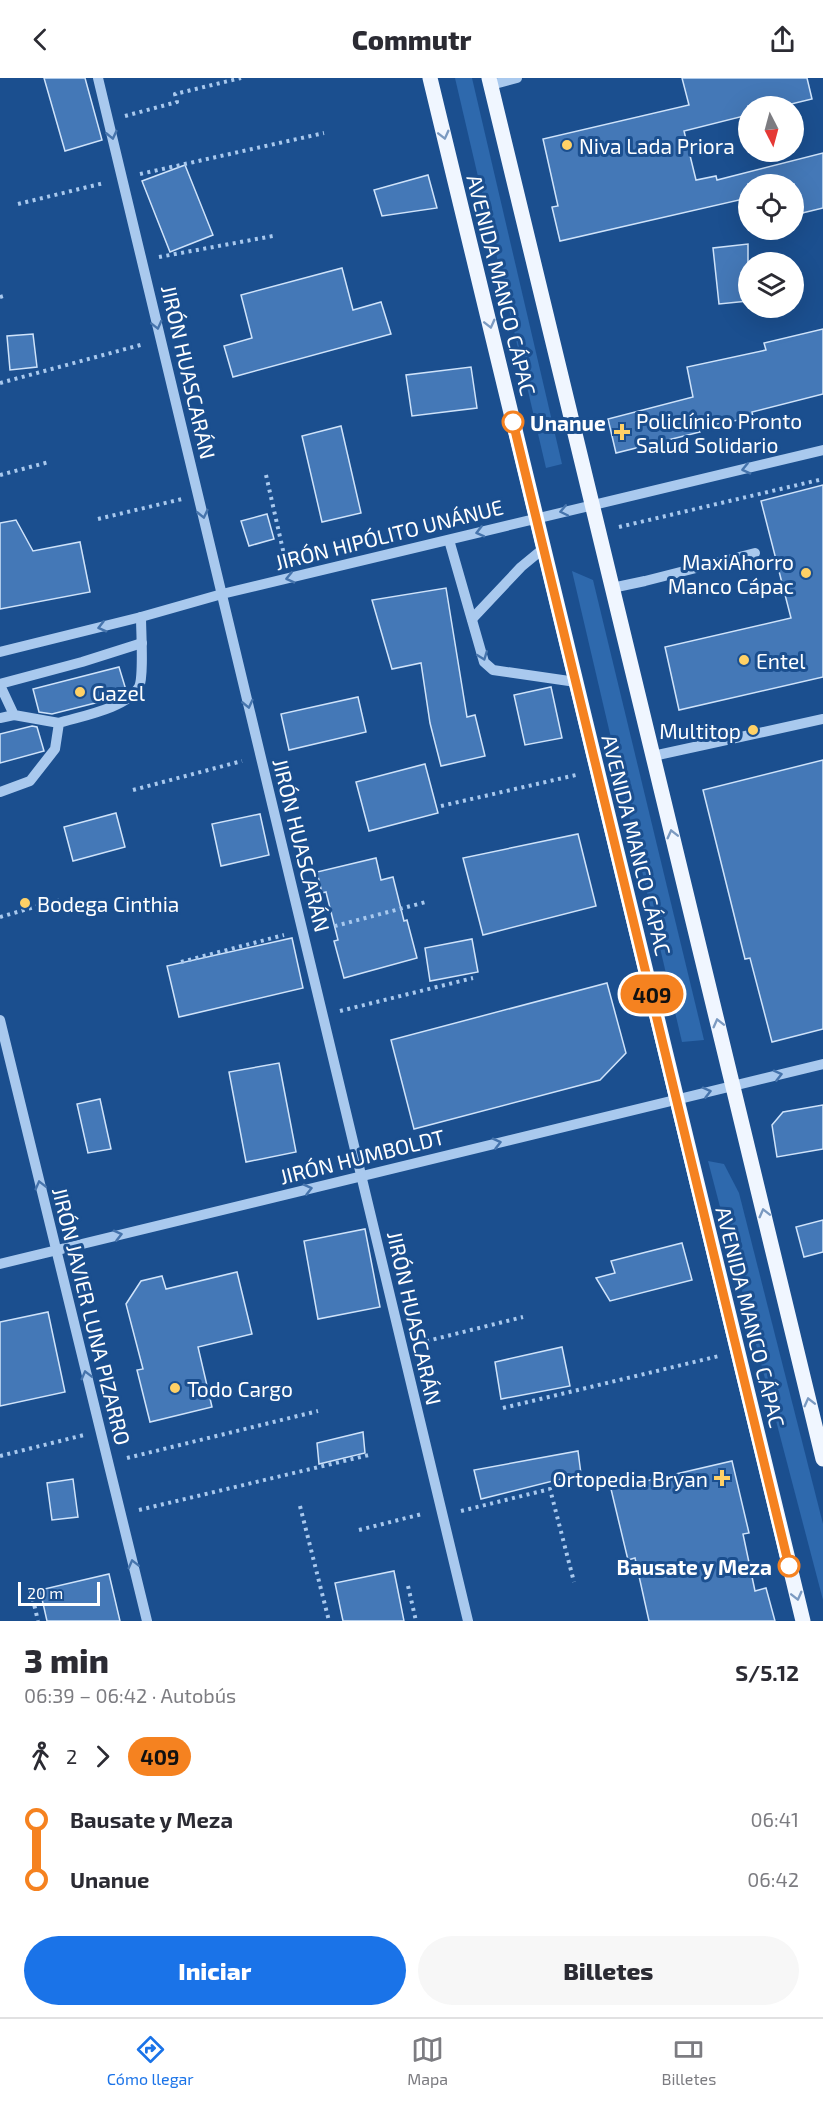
<!DOCTYPE html>
<html lang="es">
<meta charset="utf-8">
<style>
:root{--surface:#fff;--page:#f7f7f7;--text:#2b2b33;--muted:#7c7c81;--line:#e1e1e2;--accent:#1a73e8}
body{margin:0;font-family:"Exo 2",sans-serif;background:var(--page);color:var(--text);height:100vh;display:flex;flex-direction:column;font-size:22px;white-space:nowrap}
*{box-sizing:border-box;margin:0}
p{font-size:20px;color:var(--muted)}
.icon{flex:none;width:33px;height:33px;fill:none;stroke:currentColor;stroke-width:2;stroke-linecap:round;stroke-linejoin:round}
.map{position:relative;height:1543px;overflow:hidden}
.details{display:flex;flex-direction:column;background:var(--surface);flex:1}
.details>*{flex:none}
.badge{padding:0 12px;border-radius:20px;font-size:21px;line-height:39px}
.needle{width:39px;rotate:174deg}
.tools{position:absolute;left:738px;top:18px;display:grid;gap:12px}
.tools a{display:grid;place-items:center;width:66px;height:66px;border-radius:50%;background:var(--surface);box-shadow:0 6px 24px #0002;font-size:30px}
.scale{position:absolute;left:18px;bottom:15px;width:82px;box-sizing:border-box;padding-left:6px;border:3px solid #fff;border-top:0;font-size:16px;line-height:21px;white-space:nowrap;color:#fff;-webkit-text-stroke:4px #1b4f8f;paint-order:stroke}
.map>.badge{position:absolute;translate:-50% -50%;box-shadow:0 0 0 3px #fff}
.legs{display:flex;align-items:center;gap:9px;height:66px;padding:0 24px;font-size:20px}
.legs p{margin-inline-start:auto}
.overview{display:flex;align-items:center;justify-content:space-between;height:102px;padding:0 24px}
h1{font-size:33px;font-weight:800;line-height:45px}
.cta{display:flex;gap:12px;margin-top:auto;padding:12px 24px}
.cta a{flex:1;height:69px;border-radius:36px;background:var(--accent);color:#fff;font-size:24px;font-weight:800;line-height:69px;text-align:center}
.cta a+a{background:var(--page);color:var(--text)}
ul{padding:0 24px;list-style:none}
li{display:flex;align-items:center;gap:21px;height:60px;font-size:22px}
li i{display:grid;place-items:center;width:9px;height:100%;margin:0 8px;background:currentColor}
li i::after{content:'';width:15px;height:15px;margin:-8px;border:4px solid;border-radius:50%;background:var(--surface)}
li p{margin-inline-start:auto}
li:first-child i{background:linear-gradient(#0000 50%,currentColor 0)}
li:last-child i{background:linear-gradient(currentColor 50%,#0000 0)}
header{display:flex;justify-content:space-between;align-items:center;height:78px;padding:0 24px;background:var(--surface);font-size:27px;font-weight:800}
.tabs{display:flex;justify-content:space-around;align-items:center;height:84px;border-top:2px solid var(--line);background:var(--surface);font-size:16px;color:var(--muted)}
.tabs a{display:grid;justify-items:center;gap:3px}
.tabs .active{color:var(--accent)}
.map>svg:first-child{display:block}
</style>
<header><svg class="icon" aria-label="back" viewBox="0 0 24 24"><path d="M15 5l-7 7 7 7"/></svg>Commutr<svg class="icon" aria-label="share" viewBox="0 0 24 24"><path d="M12 15V3M7 8l5-5 5 5M5 13v7h14v-7"/></svg></header>
<div class="map">
<svg width="823" height="1543" viewBox="0 0 823 1543">
<rect width="100%" height="100%" fill="#1b4f8f"/>
<g fill="#2e69ad">
<path d="M455 0H472L562 386 546 390Z"/>
<path d="M572 493 593 502 704 962 682 964Z"/>
<path d="M708 1083 724 1086 739 1115 823 1446V1522Z"/>
</g>
<g fill="#4478b7" stroke="#cfe3fa" stroke-width="1.5">
<path d="M44 0H85L102 62 65 73Z"/>
<path d="M682 0H807L812 21 783 28H748V37L684 53 696 102 716 98 717 102 823 75V130L794 137V106H748V120L560 163 552 129 558 128 543 61 689 27Z"/>
<path d="M185 87 213 157 170 174 142 103Z"/>
<path d="M428 97 437 130 382 138 374 112Z"/>
<path d="M748 166V223L719 226 713 170Z"/>
<path d="M342 190 353 232 381 224 391 256 233 299 224 268 252 260 241 217Z"/>
<path d="M823 251V316L752 334 753 339 699 350 700 354 616 375 608 341 693 319 687 289 766 272 764 265Z"/>
<path d="M33 256 37 289 10 292 7 258Z"/>
<path d="M471 289 477 330 412 338 406 297Z"/>
<path d="M341 348 361 435 322 444 302 358Z"/>
<path d="M823 407V599L679 632 665 569 791 540 761 423Z"/>
<path d="M267 436 274 461 249 468 241 443Z"/>
<path d="M16 442 33 473 80 464 90 514 0 531V445Z"/>
<path d="M446 510 467 639 475 637 485 678 441 688 430 645 421 585 392 591 372 522Z"/>
<path d="M119 589 126 612 121 616 111 621 52 636 39 634 33 611Z"/>
<path d="M551 609 562 660 525 667 514 617Z"/>
<path d="M358 619 366 654 289 672 281 636Z"/>
<path d="M32 648 37 649 44 673 0 685V656Z"/>
<path d="M823 682V951L772 964 750 880 745 881 703 712Z"/>
<path d="M425 686 438 735 369 753 356 704Z"/>
<path d="M116 735 125 769 73 783 64 749Z"/>
<path d="M260 736 269 777 221 788 212 746Z"/>
<path d="M578 756 596 828 483 857 463 780Z"/>
<path d="M376 780 381 802 393 799 404 843 407 842 417 880 344 900 334 863 338 862 326 814 322 815 317 794Z"/>
<path d="M292 860 303 910 179 939 167 888Z"/>
<path d="M472 861 478 894 430 903 425 870Z"/>
<path d="M607 905 626 975 600 1002 414 1051 391 962Z"/>
<path d="M279 985 296 1074 246 1084 229 994Z"/>
<path d="M100 1021 111 1071 88 1075 77 1026Z"/>
<path d="M823 1027V1071L777 1079 772 1047 783 1034Z"/>
<path d="M823 1142V1174L804 1179 796 1149Z"/>
<path d="M365 1151 380 1229 318 1241 304 1163Z"/>
<path d="M682 1165 692 1202 610 1223 596 1200 615 1195 611 1183Z"/>
<path d="M237 1194 252 1256 198 1269 212 1329 150 1344 137 1292 143 1291 126 1226 141 1203 162 1198 166 1211Z"/>
<path d="M48 1234 65 1314 0 1328V1244Z"/>
<path d="M562 1269 570 1308 501 1321 495 1284Z"/>
<path d="M363 1354 365 1375 319 1386 317 1365Z"/>
<path d="M578 1373 581 1396 481 1421 474 1392Z"/>
<path d="M732 1383 749 1455 743 1456 755 1513 766 1510 775 1543H649L635 1480 628 1482 611 1411Z"/>
<path d="M73 1401 78 1439 52 1442 47 1405Z"/>
<path d="M394 1493 404 1543H343L335 1505Z"/>
<path d="M109 1496 120 1543H47L40 1512Z"/>
</g>
<g fill="none" stroke-linecap="round" stroke-linejoin="round">
<g stroke="#a9c9ee" stroke-width="4" stroke-dasharray="3 4.5" stroke-linecap="butt">
<path d="M125 38 177 24 175 16 241 0"/>
<path d="M140 96 324 55"/>
<path d="M18 126 104 105"/>
<path d="M159 179 273 158"/>
<path d="M0 219 7 217"/>
<path d="M0 305 144 266"/>
<path d="M0 397 49 384"/>
<path d="M266 397 285 481"/>
<path d="M98 441 182 421"/>
<path d="M619 449 823 401"/>
<path d="M133 712 242 683"/>
<path d="M441 728 576 697"/>
<path d="M0 839 59 822"/>
<path d="M320 852 426 824"/>
<path d="M181 884 284 857"/>
<path d="M340 933 473 900"/>
<path d="M419 1265 523 1239"/>
<path d="M503 1330 719 1278"/>
<path d="M0 1378 84 1357"/>
<path d="M127 1380 318 1333"/>
<path d="M300 1428 329 1543"/>
<path d="M139 1432 369 1377"/>
<path d="M461 1433 550 1411 574 1504"/>
<path d="M359 1452 422 1436"/>
<path d="M408 1508 416 1543"/>
<path d="M31 1513 38 1543"/>
</g>
<g stroke="#a9c9ee" stroke-width="10">
<path d="M98 0 468 1543"/>
<path d="M491 7 517 0"/>
<path d="M449 462 484 584 493 592 576 604"/>
<path d="M612 510 645 503 755 475"/>
<path d="M472 541 521 489 544 470"/>
<path d="M0 574 141 539 222 516 823 372"/>
<path d="M0 606 82 584 142 565"/>
<path d="M0 607 14 637 59 645"/>
<path d="M0 640 14 637"/>
<path d="M653 678 823 641"/>
<path d="M0 714 30 703 55 671 59 645C81 638 127 630 139 609 144 599 141 553 141 539"/>
<path d="M0 942 147 1543"/>
<path d="M0 1186 823 986"/>
</g>
<g stroke="#f0f6ff" stroke-width="15">
<path d="M430 0 803 1543"/>
<path d="M489 0 823 1381"/>
</g>
</g>
<defs><path id="oneway-chevron" d="M-2-3.5L2.5 0L-2 3.5" fill="none" stroke-width="1.6" stroke-linecap="round" stroke-linejoin="round" transform="scale(1.5)"/></defs>
<g stroke="#4674ac">
<use href="#oneway-chevron" transform="translate(112 57) rotate(77)"/>
<use href="#oneway-chevron" transform="translate(157 247) rotate(76)"/>
<use href="#oneway-chevron" transform="translate(746 391) rotate(167)"/>
<use href="#oneway-chevron" transform="translate(564 433) rotate(168)"/>
<use href="#oneway-chevron" transform="translate(203 436) rotate(77)"/>
<use href="#oneway-chevron" transform="translate(480 454) rotate(166)"/>
<use href="#oneway-chevron" transform="translate(290 500) rotate(167)"/>
<use href="#oneway-chevron" transform="translate(102 549) rotate(166)"/>
<use href="#oneway-chevron" transform="translate(483 578) rotate(69)"/>
<use href="#oneway-chevron" transform="translate(248 626) rotate(77)"/>
<use href="#oneway-chevron" transform="translate(778 997) rotate(-14)"/>
<use href="#oneway-chevron" transform="translate(707 1014) rotate(-14)"/>
<use href="#oneway-chevron" transform="translate(497 1065) rotate(-14)"/>
<use href="#oneway-chevron" transform="translate(40 1107) rotate(-104)"/>
<use href="#oneway-chevron" transform="translate(308 1111) rotate(-14)"/>
<use href="#oneway-chevron" transform="translate(118 1157) rotate(-14)"/>
<use href="#oneway-chevron" transform="translate(86 1297) rotate(-104)"/>
<use href="#oneway-chevron" transform="translate(133 1486) rotate(-104)"/>
</g>
<g stroke="#7b9ac1">
<use href="#oneway-chevron" transform="translate(444 57) rotate(76)"/>
<use href="#oneway-chevron" transform="translate(490 246) rotate(76)"/>
<use href="#oneway-chevron" transform="translate(672 756) rotate(-104)"/>
<use href="#oneway-chevron" transform="translate(718 945) rotate(-104)"/>
<use href="#oneway-chevron" transform="translate(764 1135) rotate(-104)"/>
<use href="#oneway-chevron" transform="translate(809 1324) rotate(-104)"/>
<use href="#oneway-chevron" transform="translate(797 1518) rotate(76)"/>
</g>
<g fill="none" stroke-linecap="round" stroke-linejoin="round">
<g stroke="#fff" stroke-width="14">
<path id="line-1" d="M513 344 789 1488"/>
</g>
<use href="#line-1" stroke="#f58220" stroke-width="9"/>
</g>
<g fill="#ffd166" stroke="#1b4f8f" stroke-width="2">
<circle cx="567" cy="67" r="6"/>
<path d="M619 345h6v6h6v6h-6v6h-6v-6h-6v-6h6z"/>
<circle cx="806" cy="495" r="6"/>
<circle cx="744" cy="582" r="6"/>
<circle cx="80" cy="614" r="6"/>
<circle cx="753" cy="652" r="6"/>
<circle cx="25" cy="825" r="6"/>
<circle cx="175" cy="1310" r="6"/>
<path d="M719 1391h6v6h6v6h-6v6h-6v-6h-6v-6h6z"/>
</g>
<g fill="#fff" stroke="#f58220" stroke-width="3">
<circle cx="513" cy="344" r="10"/>
<circle cx="789" cy="1488" r="10"/>
</g>
<g text-anchor="middle" dominant-baseline="central" stroke-width="6" stroke-linejoin="round" paint-order="stroke">
<g font-size="21" fill="#fff" stroke="#1b4f8f" text-anchor="start">
<text x="579" y="67">Niva Lada Priora</text>
<text x="636" y="342">Policlínico Pronto<tspan x="636" dy="24">Salud Solidario</tspan></text>
<text x="794" y="483" text-anchor="end">MaxiAhorro<tspan x="794" dy="24">Manco Cápac</tspan></text>
<text x="756" y="582">Entel</text>
<text x="92" y="614">Gazel</text>
<text x="741" y="652" text-anchor="end">Multitop</text>
<text x="37" y="825">Bodega Cinthia</text>
<text x="187" y="1310">Todo Cargo</text>
<text x="708" y="1400" text-anchor="end">Ortopedia Bryan</text>
</g>
<g font-size="21" fill="#fff" stroke="#1b4f8f">
<text transform="translate(502 207) rotate(76)">AVENIDA MANCO CÁPAC</text>
<text transform="translate(189 294) rotate(77)">JIRÓN HUASCARÁN</text>
<text transform="translate(389 456) rotate(-14)">JIRÓN HIPÓLITO UNÁNUE</text>
<text transform="translate(302 767) rotate(76)">JIRÓN HUASCARÁN</text>
<text transform="translate(637 767) rotate(76)">AVENIDA MANCO CÁPAC</text>
<text transform="translate(362 1078) rotate(-14)">JIRÓN HUMBOLDT</text>
<text transform="translate(92 1238) rotate(76)">JIRÓN JAVIER LUNA PIZARRO</text>
<text transform="translate(751 1239) rotate(76)">AVENIDA MANCO CÁPAC</text>
<text transform="translate(415 1240) rotate(77)">JIRÓN HUASCARÁN</text>
</g>
<g font-size="21" font-weight="bold" fill="#fff" stroke="#1b4f8f" text-anchor="start">
<text x="530" y="344">Unanue</text>
<text x="772" y="1488" text-anchor="end">Bausate y Meza</text>
</g>
</g>
</svg>
<div class="tools">
<a><svg class="needle" viewBox="-14 -14 28 28"><path d="M0-13l5 13h-10z" fill="#e53935"/><path d="M0 13l5-13h-10z" fill="#7c7c81"/></svg></a>
<a><svg class="icon" aria-label="locate" viewBox="0 0 24 24"><circle cx="12" cy="12" r="6"/><path d="M12 2v4M12 18v4M2 12h4M18 12h4"/></svg></a>
<a><svg class="icon" aria-label="layers" viewBox="0 0 24 24"><path d="M12 4l9 5-9 5-9-5zM3 14l9 5 9-5"/></svg></a>
</div>
<div class="scale">20 m</div>
<b class="badge" style="left:652px;top:916px;background:#f58220;color:#111">409</b>
</div>
<section class="details">
<div class="overview"><div><h1>3 min</h1><p>06:39 – 06:42 · Autobús</p></div><b>S/5.12</b></div>
<div class="legs"><svg class="icon" aria-label="walk" viewBox="0 0 24 24"><circle cx="13" cy="4" r="2"/><path d="M13 8l-2 6 4 7M11 14l-3 7M7 12l3-4h3l4 4"/></svg>2<svg class="icon" aria-label="forward" viewBox="0 0 24 24"><path d="M9 5l7 7-7 7"/></svg><b class="badge" style="background:#f58220;color:#111">409</b></div>
<ul>
<li><i style="color:#f58220"></i><b>Bausate y Meza</b><p>06:41</p></li>
<li><i style="color:#f58220"></i><b>Unanue</b><p>06:42</p></li>
</ul>
<div class="cta"><a>Iniciar</a><a>Billetes</a></div>
</section>
<nav class="tabs">
<a class="active"><svg class="icon" aria-label="directions" viewBox="0 0 24 24"><path d="M12 3l9 9-9 9-9-9zM9 14v-3h6M13 9l2 2-2 2"/></svg>Cómo llegar</a>
<a><svg class="icon" aria-label="map" viewBox="0 0 24 24"><path d="M3 6l6-2 6 2 6-2v14l-6 2-6-2-6 2zM9 4v14M15 6v14"/></svg>Mapa</a>
<a><svg class="icon" aria-label="tickets" viewBox="0 0 24 24"><path d="M3 7h18v10H3zM15 7v10"/></svg>Billetes</a>
</nav>
